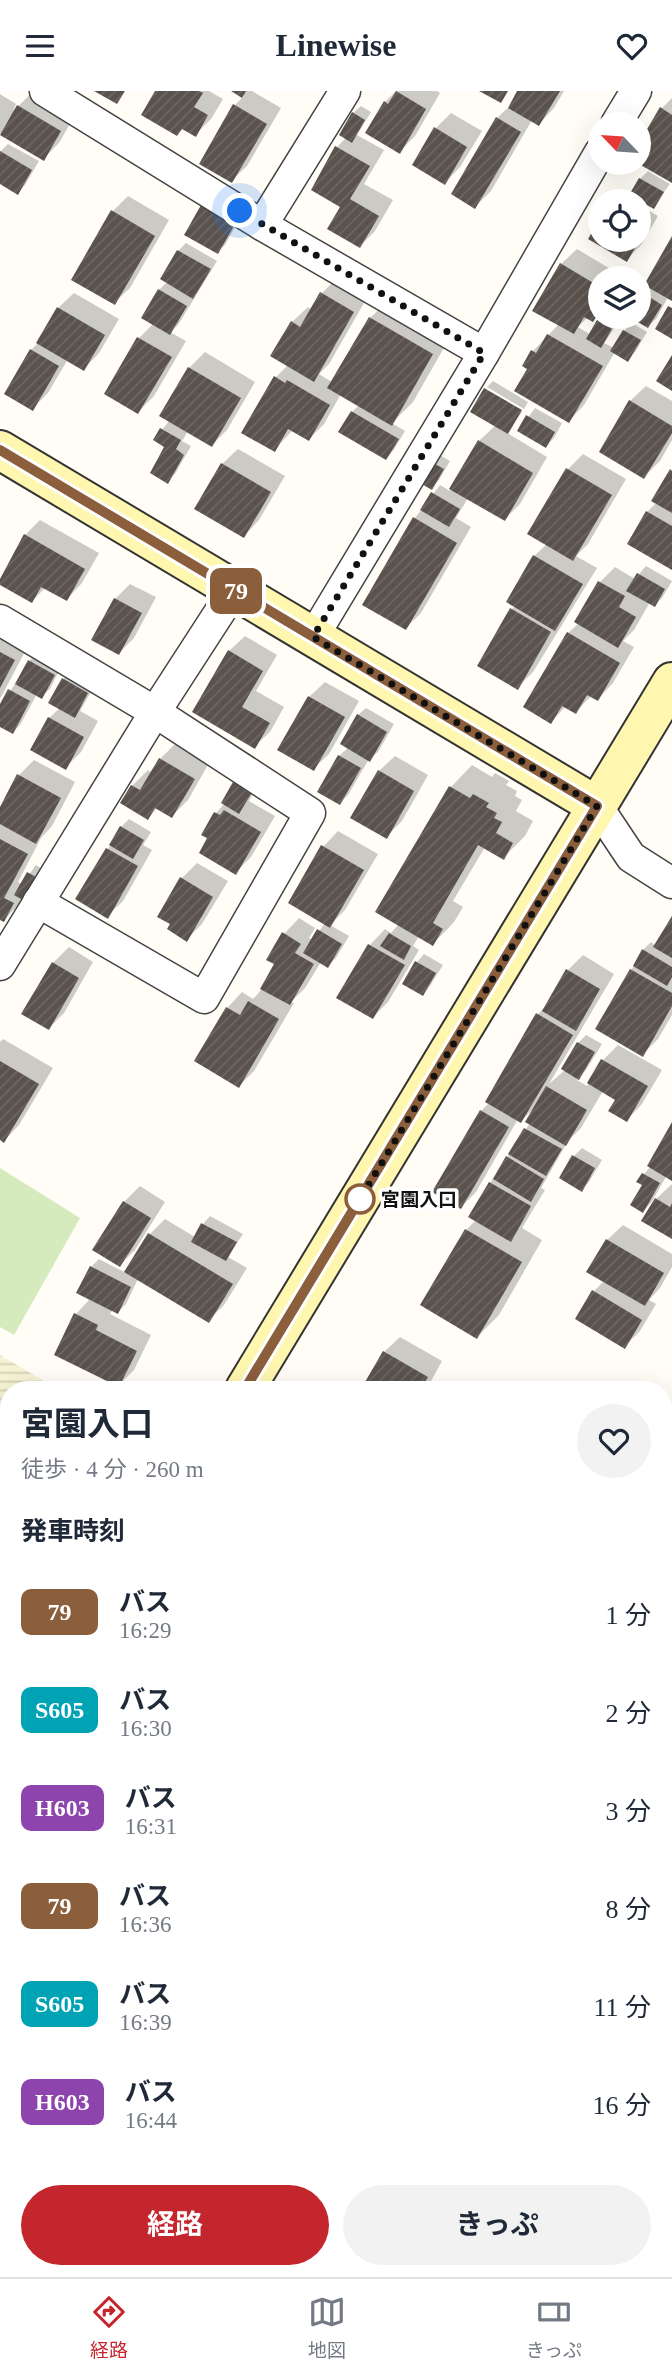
<!DOCTYPE html>
<html lang="ja">
<meta charset="utf-8">
<style>
:root{--surface:#fff;--page:#f2f2f3;--text:#1f2937;--muted:#747a83;--line:#e0e1e3;--accent:#c4262e}
body{margin:0;font-family:"Times New Roman","Noto Sans JP",serif;background:var(--page);color:var(--text);height:100vh;display:flex;flex-direction:column;font-size:26px;white-space:nowrap}
*{box-sizing:border-box;margin:0}
p{font-size:23px;color:var(--muted)}
.icon{flex:none;width:38px;height:38px;fill:none;stroke:currentColor;stroke-width:2;stroke-linecap:round;stroke-linejoin:round}
.map{position:relative;flex:1;overflow:hidden}
.details{position:absolute;left:0px;top:1290px;width:672px;height:898px;display:flex;flex-direction:column;background:var(--surface);border-radius:28px 28px 0 0;box-shadow:0 7px 28px #0002}
.details>*{flex:none}
.badge{padding:0 14px;border-radius:10px;font-size:24px;line-height:46px}
.needle{width:46px;rotate:295deg}
.fabs{position:absolute;left:588px;top:21px;display:grid;gap:14px}
.fabs a{display:grid;place-items:center;width:63px;height:63px;border-radius:50%;background:var(--surface);box-shadow:0 7px 28px #0002;font-size:35px}
.you{position:absolute;width:35px;height:35px;margin:-18px;border:5px solid #fff;border-radius:50%;background:#1a73e8;box-shadow:0 0 0 10px #1a73e833}
.map>.badge{position:absolute;translate:-50% -50%;box-shadow:0 0 0 4px #fff}
h2{padding:0 21px;font-size:26px;line-height:63px}
.round{display:grid;place-items:center;flex:none;width:74px;height:74px;border-radius:37px;background:var(--page)}
.overview{display:flex;align-items:center;justify-content:space-between;height:119px;padding:0 21px}
h1{font-size:33px;font-weight:700;line-height:52px}
.button{display:flex;gap:14px;margin-top:auto;padding:14px 21px}
.button a{flex:1;height:80px;border-radius:42px;background:var(--accent);color:#fff;font-size:28px;font-weight:700;line-height:80px;text-align:center}
.button a+a{background:var(--page);color:var(--text)}
ul{padding:0;list-style:none}
li{display:flex;align-items:center;gap:21px;height:98px;padding:0 21px}
li div{flex:1}
li b{display:block;font-size:26px}
li em{font-style:normal}
li .badge{min-width:77px;font-weight:700;text-align:center}
header{display:flex;justify-content:space-between;align-items:center;height:91px;padding:0 21px;background:var(--surface);font-size:32px;font-weight:700}
.tab-bar{display:flex;justify-content:space-around;align-items:center;height:98px;border-top:2px solid var(--line);background:var(--surface);font-size:19px;color:var(--muted)}
.tab-bar a{display:grid;justify-items:center;gap:4px}
.tab-bar .active{color:var(--accent)}
.map>svg:first-child{display:block}
</style>
<header><svg class="icon" aria-label="menu" viewBox="0 0 24 24"><path d="M4 6h16M4 12h16M4 18h16"/></svg>Linewise<svg class="icon" aria-label="heart" viewBox="0 0 24 24"><path d="M12 20l-8-8c-3-5 5-10 8-4 3-6 11-1 8 4z"/></svg></header>
<div class="map">
<svg width="672" height="2186" viewBox="0 0 672 2186">
<defs>
<pattern id="farmland-rules" width="6" height="5" patternUnits="userSpaceOnUse" patternTransform="scale(1.75)"><rect width="6" height="5" fill="#f6f3d4"/><path d="M0 2.5h6" fill="none" stroke="#d2cfb5"/></pattern>
<pattern id="building-hatch" width="6" height="6" patternUnits="userSpaceOnUse" patternTransform="scale(1.75)"><rect width="6" height="6" fill="#5a524d"/><path d="M-1 1l2-2M0 6l6-6M5 7l2-2" fill="none" stroke="#6d6662"/></pattern>
</defs>
<rect width="100%" height="100%" fill="#fffdf5"/>
<g fill="url(#farmland-rules)">
<path d="M0 1264 54 1296 52 1298H9V1556L0 1550Z"/>
<path d="M672 1571V1774L663 1789V1572Z"/>
</g>
<path fill="#d5ebbd" d="M0 1077 80 1127 14 1244 0 1236Z"/>
<g fill="#0003">
<path d="M34 0 75 24 59 52 43 68 0 42V3L16 13 13 20Z"/>
<path d="M157 0H209L223 8 211 28 195 44 183 37 177 43Z"/>
<path d="M234 0H252L281 17 247 75 231 90 235 14 244 5Z"/>
<path d="M396 0H437L440 2 415 45 400 60 385 11Z"/>
<path d="M519 0H564L554 17 539 33 532 29 491 100 475 116 497 27 512 13Z"/>
<path d="M672 7V90L639 71V56L661 18Z"/>
<path d="M361 15 371 21 357 44 384 59 364 93 393 109 375 140 360 155 342 115 337 56 346 47 353 22Z"/>
<path d="M451 22 482 40 460 76 445 92 436 37Z"/>
<path d="M8 53 39 70 25 94 18 101 0 91V61Z"/>
<path d="M648 80 670 93 653 116 640 88Z"/>
<path d="M622 104 632 110H616Z"/>
<path d="M128 105 169 129 130 197 114 212 113 120Z"/>
<path d="M639 114 658 125 642 153 626 169 591 147 600 131V149H639Z"/>
<path d="M203 115 241 125 225 154 217 161 186 143Z"/>
<path d="M672 149V208L668 206 656 228 648 235 632 226H639V206L648 195Z"/>
<path d="M186 152 217 170 178 234 170 241 186 250 154 305 138 321 139 247 154 232 159 199 167 191 162 188 178 160Z"/>
<path d="M577 158 624 186 600 187V222L593 229 588 226 578 236 591 244 603 226H611L619 230 604 252 614 257 624 240 632 232 647 241 635 261 627 268 615 261 584 314 569 330 529 278 524 275 533 260 559 233 561 173Z"/>
<path d="M337 187 368 205 329 273 319 283 332 291 370 227 392 206 453 241 413 311 392 332 405 340 393 360 386 367 352 321 359 314 341 303 324 333 309 348 293 339 274 359 276 286 288 274 292 231 308 216 312 219 322 202Z"/>
<path d="M74 202 119 228 99 262 84 278 68 268 48 302 32 318 31 259 39 251 58 217Z"/>
<path d="M205 261 255 291 227 339 212 354 188 340 182 350 191 355 175 383 167 390V355L155 348 169 330 161 325 189 277Z"/>
<path d="M493 290 528 311 524 318 487 296Z"/>
<path d="M646 295 672 310V349L660 370 644 386 630 310Z"/>
<path d="M485 299 522 321 507 342 547 366 520 413 505 428 468 407 456 427 471 436 421 522 406 537 415 427 440 394 450 400 479 350 496 334Z"/>
<path d="M535 317 562 332 554 347 546 355 519 339Z"/>
<path d="M238 358 285 385 259 429 244 445 222 373Z"/>
<path d="M435 361 450 370 439 389 431 397Z"/>
<path d="M583 363 626 388 588 453 576 465 597 477 533 581 517 597 511 519 516 514 508 510 534 465 547 453 568 378Z"/>
<path d="M672 379V477L647 421 657 411 654 409Z"/>
<path d="M40 429 99 462 82 492 67 508 46 496 32 510 0 492 25 444Z"/>
<path d="M646 475 672 490 662 507 654 514 650 511 634 539 623 550 634 556 613 592 598 608 592 604 576 621 566 615 551 631 568 542 579 532 600 491 615 476 635 488Z"/>
<path d="M130 493 156 506 134 547 119 562 115 508Z"/>
<path d="M7 541 29 553 0 608V549Z"/>
<path d="M245 545 277 564 256 600 284 616 270 641 254 656 194 621 229 560Z"/>
<path d="M37 563 61 576 50 598 42 605 37 603 20 634 13 641 0 634V617L29 570Z"/>
<path d="M71 581 95 594 80 620 98 630 81 661 66 676 49 627 60 617 63 588Z"/>
<path d="M325 591 359 610 329 663 313 678 309 606Z"/>
<path d="M366 617 394 633 378 661 369 668 348 704 340 712 339 665 349 656 358 624Z"/>
<path d="M175 653 209 672 188 709 172 725 158 716 148 727 132 695 148 679 152 682 160 668Z"/>
<path d="M395 665 428 684 402 730 386 746 379 680Z"/>
<path d="M34 669 75 691 52 735 41 747 18 791 22 793 36 774 49 782 4 829 0 827V719L19 684Z"/>
<path d="M472 674 492 686 495 682 509 690 506 694 517 700 515 705 522 709 516 720 533 730 525 745 504 766 485 756 453 810 463 816 454 831 433 853 419 845 413 855 419 859 388 911 373 926 370 854 385 838 391 842 399 833 378 821 451 696Z"/>
<path d="M242 685 258 694 249 710 275 725 251 766 235 782 210 746 203 743 216 722 225 712 234 692Z"/>
<path d="M129 728 151 741 143 754 152 759 123 810 107 825 108 758 121 736Z"/>
<path d="M338 740 378 763 345 819 330 834 349 845 336 867 328 875 321 871 305 897 291 911 294 912 254 980 239 995 227 917 242 901 253 908 263 897 276 873 284 843 299 827 315 837 309 847 313 849 325 832 323 756Z"/>
<path d="M197 772 228 790 202 833 187 848 182 787Z"/>
<path d="M672 828V924L658 948 642 964 597 937 643 859 651 851 656 855Z"/>
<path d="M69 856 93 871 64 922 49 937 23 922 53 872Z"/>
<path d="M424 863 443 874 430 895 423 903 404 892 417 871Z"/>
<path d="M583 864 614 883 549 993 565 979 578 952 586 944 602 953 586 979 577 989 587 995 603 969 618 954 662 979 642 1013 627 1029 617 1008 603 1000 581 1037 568 1050 541 1097 545 1099 522 1137 542 1149 499 1224 477 1246 466 1139 477 1128 490 1092 530 1032 534 1017 521 1030 518 1028 476 1101 461 1116 481 1020 490 1011 538 923 548 913 567 880Z"/>
<path d="M3 948 53 977 19 1034 4 1050 0 1047V951Z"/>
<path d="M672 1034V1088L667 1084 651 1112 643 1120 644 1083 651 1075Z"/>
<path d="M582 1057 602 1069 589 1091 582 1098 561 1087 574 1065Z"/>
<path d="M672 1093V1146L656 1108Z"/>
<path d="M140 1095 165 1111 135 1159 120 1174 124 1111Z"/>
<path d="M210 1125 243 1143 228 1166 247 1177 224 1214 209 1229 138 1188 126 1213 118 1221 113 1218 110 1223 151 1244 134 1279 119 1294 76 1223 91 1207V1176L99 1168 126 1182 149 1144 165 1128 195 1146 203 1133Z"/>
<path d="M623 1134 672 1163V1176L660 1197 649 1209 656 1213 640 1240 625 1255 593 1201 604 1190 607 1149Z"/>
<path d="M400 1246 442 1270 430 1292 423 1298H363L384 1261Z"/>
<path d="M0 1541 9 1546V1570L0 1579Z"/>
<path d="M9 1824V1907L2 1914 0 1833Z"/>
<path d="M0 1954 9 1959V2016L0 2013Z"/>
<path d="M672 2093V2186H628L634 2179H663V2106Z"/>
<path d="M8 2177 9 2179H47L40 2186H0Z"/>
<path d="M227 2179H258L270 2186H221Z"/>
<path d="M280 2179H330L325 2186H276Z"/>
</g>
<g fill="url(#building-hatch)">
<path d="M94 0H125L117 13Z"/>
<path d="M155 0H199L203 2 194 16 208 24 196 46 182 38 177 45 141 24Z"/>
<path d="M231 0H246L242 7Z"/>
<path d="M396 0 426 18 400 63 365 42 384 10 388 13Z"/>
<path d="M479 0H508L501 12Z"/>
<path d="M517 0H560L539 35 508 17Z"/>
<path d="M233 13 267 33 232 92 199 73Z"/>
<path d="M17 14 61 40 44 70 0 44Z"/>
<path d="M660 16 672 24V92L639 73V52Z"/>
<path d="M352 21 365 29 352 52 339 44Z"/>
<path d="M496 26 521 41 475 118 451 103Z"/>
<path d="M434 36 467 56 445 94 412 74Z"/>
<path d="M335 55 370 75 350 108 379 125 360 157 327 138 340 116 311 99Z"/>
<path d="M0 60 32 79 18 104 0 93Z"/>
<path d="M639 87 664 101 654 118 629 104Z"/>
<path d="M201 114 235 133 218 163 184 144Z"/>
<path d="M111 119 155 145 115 214 71 189Z"/>
<path d="M600 127V149H639V138L644 141 627 171 588 148Z"/>
<path d="M672 145V210L644 194Z"/>
<path d="M177 159 211 178 193 208 160 188Z"/>
<path d="M560 172 600 196V219L593 231 584 226 574 243 532 220Z"/>
<path d="M158 198 187 215 170 244 141 227Z"/>
<path d="M640 200 662 214 648 237 629 226H639Z"/>
<path d="M320 201 354 221 314 291 270 265 291 230 300 236Z"/>
<path d="M668 215 672 217V248L655 238Z"/>
<path d="M57 216 105 244 84 280 36 252Z"/>
<path d="M369 226 433 263 392 335 327 297Z"/>
<path d="M597 229 612 238 601 257 586 248Z"/>
<path d="M623 239 641 249 628 271 610 260Z"/>
<path d="M547 243 603 275 569 332 514 300 527 278 522 275 531 259 536 262Z"/>
<path d="M137 246 172 266 138 323 104 303Z"/>
<path d="M30 258 59 275 33 320 4 303Z"/>
<path d="M672 264V300L656 290Z"/>
<path d="M188 276 241 307 212 356 159 325Z"/>
<path d="M274 285 285 292 287 289 330 314 309 350 288 338 275 361 241 342Z"/>
<path d="M484 297 522 319 508 343 470 321Z"/>
<path d="M629 309 672 335V342L644 388 599 361Z"/>
<path d="M351 320 399 348 386 369 338 341Z"/>
<path d="M526 324 555 341 546 357 517 340Z"/>
<path d="M160 337 181 349 176 358 184 364 168 393 150 382 164 356 153 349Z"/>
<path d="M478 349 533 382 505 430 449 398Z"/>
<path d="M426 368 444 378 432 399 415 389Z"/>
<path d="M221 372 271 401 244 447 194 418Z"/>
<path d="M566 377 612 404 573 470 527 443Z"/>
<path d="M670 378 672 380V422L651 410Z"/>
<path d="M431 401 460 418 449 436 420 419Z"/>
<path d="M646 420 672 435V479L627 453Z"/>
<path d="M413 426 457 452 406 539 362 514Z"/>
<path d="M24 443 85 478 67 510 41 496 32 512 0 494V488Z"/>
<path d="M533 464 583 493 555 540 506 511Z"/>
<path d="M637 482 665 498 655 516 626 500Z"/>
<path d="M598 490 625 505 619 516 636 526 618 557 574 531Z"/>
<path d="M114 507 142 522 119 564 91 549Z"/>
<path d="M510 517 551 541 518 599 477 575Z"/>
<path d="M567 541 620 572 598 610 587 604 576 623 562 615 551 633 523 616Z"/>
<path d="M228 559 263 580 242 616 270 632 255 658 192 621Z"/>
<path d="M0 561 15 569 0 597Z"/>
<path d="M28 569 55 584 42 608 15 593Z"/>
<path d="M62 587 88 602 75 627 48 612Z"/>
<path d="M8 598 30 610 13 643 0 636V613Z"/>
<path d="M308 605 345 626 314 680 277 659Z"/>
<path d="M357 623 387 641 370 671 340 653Z"/>
<path d="M48 626 84 646 66 679 30 659Z"/>
<path d="M338 664 361 677 340 714 317 701Z"/>
<path d="M159 667 195 688 172 727 155 717 148 729 120 712 131 694 140 699Z"/>
<path d="M378 679 414 700 387 748 350 727Z"/>
<path d="M17 683 61 707 36 753 0 733V716Z"/>
<path d="M233 691 251 703 239 723 221 712Z"/>
<path d="M449 695 470 707 473 703 489 712 486 716 497 722 494 727 502 731 496 742 513 752 504 769 478 754 433 832 443 838 433 855 375 821Z"/>
<path d="M224 719 261 741 236 784 199 762 207 747 201 744 214 721 220 724Z"/>
<path d="M120 735 144 749 133 768 109 754Z"/>
<path d="M0 748 28 763 4 807 14 812 4 831 0 829Z"/>
<path d="M321 754 364 779 330 837 288 812Z"/>
<path d="M106 757 138 775 108 828 75 808Z"/>
<path d="M27 781 43 790 30 813 14 804Z"/>
<path d="M180 786 213 806 187 851 167 838 170 833 157 826Z"/>
<path d="M672 825V867L653 856Z"/>
<path d="M317 838 342 853 328 877 303 862Z"/>
<path d="M282 841 301 853 295 862 314 873 290 914 260 898 274 873 266 869Z"/>
<path d="M389 842 411 855 404 869 380 855Z"/>
<path d="M368 853 405 874 373 928 336 907Z"/>
<path d="M642 858 672 876V886L667 895 633 875Z"/>
<path d="M415 870 436 882 423 905 402 893Z"/>
<path d="M52 871 79 887 49 939 21 923Z"/>
<path d="M566 878 600 898 576 940 542 920Z"/>
<path d="M630 878 672 902V915L643 966 595 938Z"/>
<path d="M248 910 279 928 239 997 194 970 226 916 240 924Z"/>
<path d="M536 922 573 944 521 1032 485 1011Z"/>
<path d="M577 951 595 961 579 989 561 978Z"/>
<path d="M601 968 648 995 627 1031 608 1020 615 1009 587 992Z"/>
<path d="M0 970 39 993 4 1052 0 1049Z"/>
<path d="M546 995 587 1019 566 1055 525 1031Z"/>
<path d="M480 1019 509 1036 461 1118 432 1101Z"/>
<path d="M672 1031V1090L647 1075Z"/>
<path d="M524 1037 562 1058 546 1085 508 1063Z"/>
<path d="M572 1064 595 1077 582 1101 559 1087Z"/>
<path d="M506 1065 544 1088 531 1111 493 1088Z"/>
<path d="M642 1082 660 1092 643 1122 630 1114 642 1094 636 1091Z"/>
<path d="M489 1091 531 1115 511 1151 468 1126Z"/>
<path d="M655 1107 670 1116 672 1112V1148L641 1130Z"/>
<path d="M123 1110 151 1127 120 1176 92 1159Z"/>
<path d="M201 1132 237 1151 226 1170 191 1151Z"/>
<path d="M465 1138 522 1171 477 1248 420 1214Z"/>
<path d="M148 1142 233 1193 209 1232 124 1181Z"/>
<path d="M606 1148 664 1182 645 1215 586 1181Z"/>
<path d="M90 1175 131 1196 118 1223 76 1202Z"/>
<path d="M592 1199 642 1229 625 1258 575 1228Z"/>
<path d="M74 1222 98 1234 96 1239 137 1260 119 1296 54 1264Z"/>
<path d="M383 1260 428 1286 421 1298H361Z"/>
<path d="M0 1835 9 1840V1905L2 1916 0 1915Z"/>
<path d="M0 1978 9 1983 7 1999 9 2000V2018L0 2013Z"/>
<path d="M9 2043V2087L0 2082V2057Z"/>
<path d="M668 2095 672 2097V2186H662L650 2179H663V2102Z"/>
<path d="M9 2162V2179H43L39 2186H19L1 2175Z"/>
<path d="M121 2179H148L144 2186H133Z"/>
<path d="M278 2179H325L321 2186H274Z"/>
</g>
<g fill="none" stroke-linecap="round" stroke-linejoin="round">
<g stroke="#444" stroke-width="33">
<g id="street">
<path d="M45 0 262 134 484 262"/>
<path d="M616 33 636 0"/>
<path d="M262 134 345 0"/>
<path d="M0 529 155 621 310 722 204 907 38 811"/>
<path d="M313 546 484 262 600 61"/>
<path d="M597 715 631 766 672 792"/>
<path d="M0 874 155 621 234 499"/>
<path d="M0 1945 9 1950"/>
<path d="M384 2179 396 2186"/>
<path d="M190 2186 194 2179"/>
</g>
</g>
<g stroke="#333" stroke-width="42">
<g id="secondary">
<path d="M0 359 597 715"/>
<path d="M245 1298 672 591"/>
<path d="M0 1703 9 1689"/>
</g>
</g>
<use href="#street" stroke="#fff" stroke-width="30"/>
<use href="#secondary" stroke="#fff6b0" stroke-width="38"/>
</g>
<g fill="none" stroke-linecap="round" stroke-linejoin="round">
<g stroke="#fff" stroke-width="16">
<path id="line" d="M0 359 597 715 245 1298"/>
</g>
<use href="#line" stroke="#8b5e3c" stroke-width="10"/>
<path stroke="#111" stroke-width="7" stroke-dasharray="0 12.6" d="M240 120 484 262 313 546 597 715 360 1108"/>
</g>
<circle fill="#fff" stroke="#8b5e3c" stroke-width="3.5" cx="360" cy="1108" r="14"/>
<g text-anchor="middle" dominant-baseline="central" stroke-width="7" stroke-linejoin="round" paint-order="stroke">
<g font-size="19" font-weight="bold" fill="#111" stroke="#fff" text-anchor="start">
<text x="381" y="1108">宮園入口</text>
</g>
</g>
</svg>
<div class="fabs">
<a><svg class="needle" viewBox="-14 -14 28 28"><path d="M0-13l5 13h-10z" fill="#e53935"/><path d="M0 13l5-13h-10z" fill="#747a83"/></svg></a>
<a><svg class="icon" aria-label="locate" viewBox="0 0 24 24"><circle cx="12" cy="12" r="6"/><path d="M12 2v4M12 18v4M2 12h4M18 12h4"/></svg></a>
<a><svg class="icon" aria-label="layers" viewBox="0 0 24 24"><path d="M12 4l9 5-9 5-9-5zM3 14l9 5 9-5"/></svg></a>
</div>
<div class="you" style="left:240px;top:120px"></div>
<b class="badge" style="left:236px;top:500px;background:#8b5e3c;color:#fff">79</b>
<section class="details">
<div class="overview"><div><h1>宮園入口</h1><p>徒歩 · 4 分 · 260 m</p></div><a class="round"><svg class="icon" aria-label="heart" viewBox="0 0 24 24"><path d="M12 20l-8-8c-3-5 5-10 8-4 3-6 11-1 8 4z"/></svg></a></div>
<h2>発車時刻</h2>
<ul>
<li><span class="badge" style="background:#8b5e3c;color:#fff">79</span><div><b>バス</b><p>16:29</p></div><em>1 分</em></li>
<li><span class="badge" style="background:#00a3b4;color:#fff">S605</span><div><b>バス</b><p>16:30</p></div><em>2 分</em></li>
<li><span class="badge" style="background:#8e44ad;color:#fff">H603</span><div><b>バス</b><p>16:31</p></div><em>3 分</em></li>
<li><span class="badge" style="background:#8b5e3c;color:#fff">79</span><div><b>バス</b><p>16:36</p></div><em>8 分</em></li>
<li><span class="badge" style="background:#00a3b4;color:#fff">S605</span><div><b>バス</b><p>16:39</p></div><em>11 分</em></li>
<li><span class="badge" style="background:#8e44ad;color:#fff">H603</span><div><b>バス</b><p>16:44</p></div><em>16 分</em></li>
</ul>
<div class="button"><a>経路</a><a>きっぷ</a></div>
</section>
</div>
<nav class="tab-bar">
<a class="active"><svg class="icon" aria-label="directions" viewBox="0 0 24 24"><path d="M12 3l9 9-9 9-9-9zM9 14v-3h6M13 9l2 2-2 2"/></svg>経路</a>
<a><svg class="icon" aria-label="map" viewBox="0 0 24 24"><path d="M3 6l6-2 6 2 6-2v14l-6 2-6-2-6 2zM9 4v14M15 6v14"/></svg>地図</a>
<a><svg class="icon" aria-label="tickets" viewBox="0 0 24 24"><path d="M3 7h18v10H3zM15 7v10"/></svg>きっぷ</a>
</nav>
